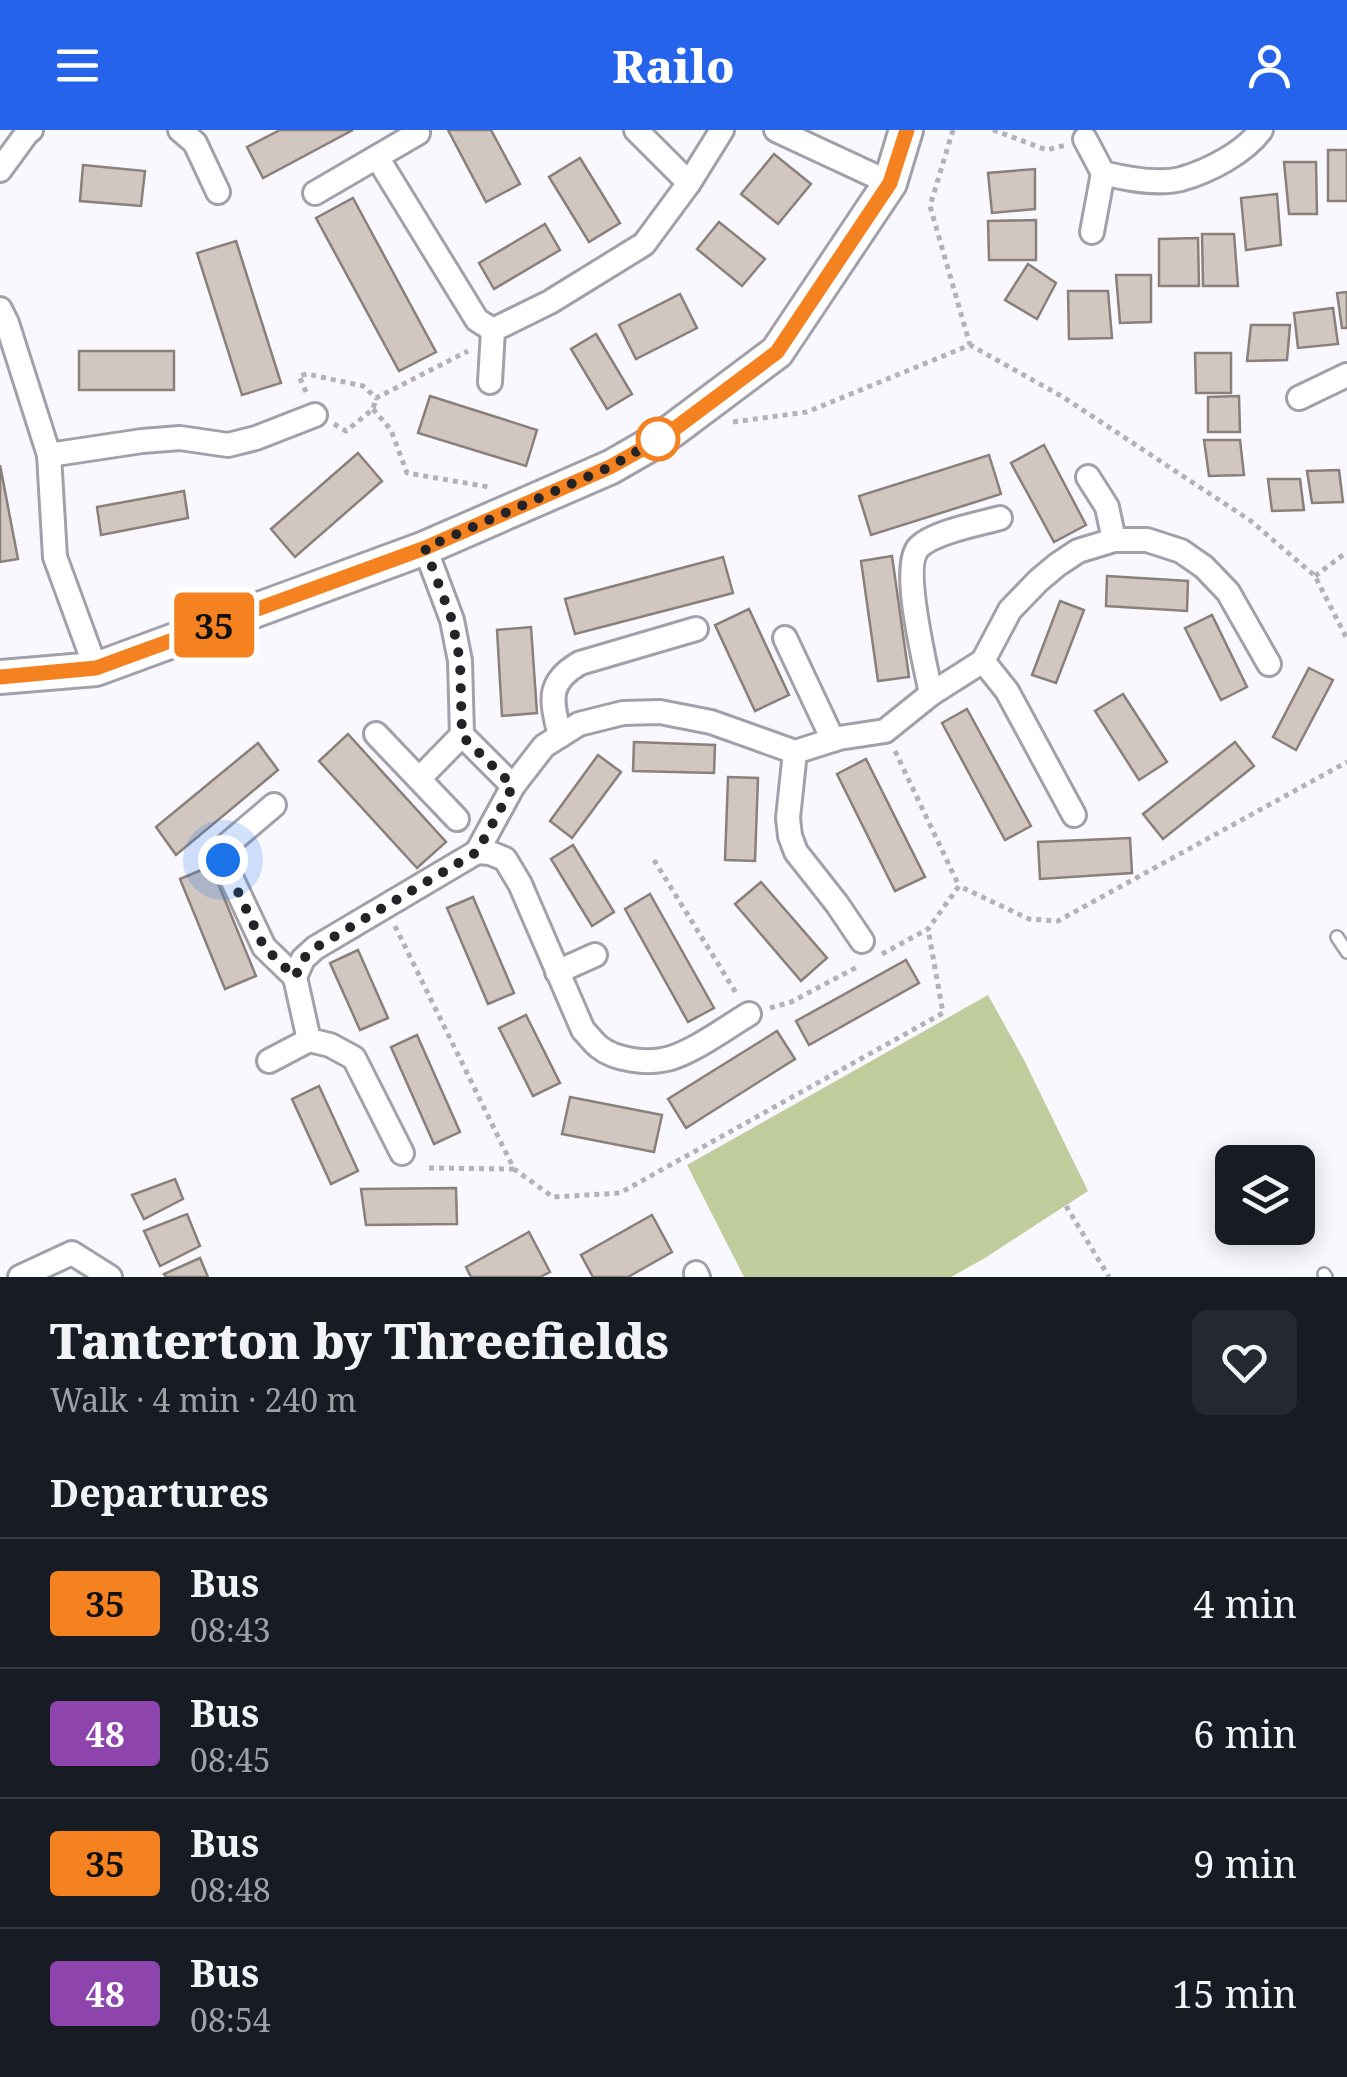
<!DOCTYPE html>
<meta charset="utf-8">
<style>
:root{--surface:#171b24;--page:#242831;--text:#f1f3f6;--muted:#9ea1a6;--line:#363941;--accent:#2563eb}
body{margin:0;font-family:"Noto Serif",serif;background:var(--page);color:var(--text);height:100vh;display:flex;flex-direction:column;font-size:38px;white-space:nowrap}
*{box-sizing:border-box;margin:0}
p{font-size:32px;color:var(--muted)}
.icon{flex:none;width:55px;height:55px;fill:none;stroke:currentColor;stroke-width:2;stroke-linecap:round;stroke-linejoin:round}
.map{position:relative;height:1147px;overflow:hidden}
.sheet{display:flex;flex-direction:column;background:var(--surface);flex:1}
.sheet>*{flex:none}
.badge{padding:0 20px;border-radius:8px;font-size:35px;line-height:65px}
.buttons{position:absolute;left:1215px;top:1015px;display:grid;gap:20px}
.buttons a{display:grid;place-items:center;width:100px;height:100px;border-radius:15px;background:var(--surface);box-shadow:0 5px 25px #0003;font-size:50px}
.you{position:absolute;width:50px;height:50px;margin:-25px;border:8px solid #fff;border-radius:50%;background:#1a73e8;box-shadow:0 0 0 15px #1a73e833}
.map>.badge{position:absolute;translate:-50% -50%;box-shadow:0 0 0 5px #fff}
h2{padding:0 50px;font-size:38px;line-height:90px}
.round{display:grid;place-items:center;flex:none;width:105px;height:105px;border-radius:15px;background:var(--page)}
.head{display:flex;align-items:center;justify-content:space-between;height:170px;padding:0 50px}
h1{font-size:48px;font-weight:800;line-height:75px}
ul{padding:0;list-style:none}
li{display:flex;align-items:center;gap:30px;height:130px;padding:0 50px;border-top:2px solid var(--line)}
li div{flex:1}
li b{display:block;font-size:38px}
li em{font-style:normal}
li .badge{min-width:110px;font-weight:700;text-align:center}
header{display:flex;justify-content:space-between;align-items:center;height:130px;padding:0 50px;background:var(--accent);color:#fff;font-size:45px;font-weight:800}
.map>svg:first-child{display:block}
</style>
<header><svg class="icon" aria-label="menu" viewBox="0 0 24 24"><path d="M4 6h16M4 12h16M4 18h16"/></svg>Railo<svg class="icon" aria-label="person" viewBox="0 0 24 24"><circle cx="12" cy="8" r="4"/><path d="M4 21q1-7 8-7t8 7"/></svg></header>
<div class="map">
<svg width="1347" height="1147" viewBox="0 0 1347 1147">
<rect width="100%" height="100%" fill="#faf8ff"/>
<path fill="#c0cc9b" d="M988 865 1023 928 1088 1061 985 1128 951 1147H744L687 1035Z"/>
<g fill="#d1c6c0" stroke="#8a807a" stroke-width="2.5">
<path d="M280 0H353L263 48 247 17Z"/>
<path d="M448 0H491L520 54 486 72Z"/>
<rect x="1328" y="20" width="19" height="51"/>
<path d="M774 24 811 54 778 94 741 64Z"/>
<path d="M580 28 620 93 589 112 549 47Z"/>
<path d="M1284 32H1316L1317 84H1289Z"/>
<path d="M83 35 145 41 141 76 80 71Z"/>
<path d="M1035 39V79L992 83 988 43Z"/>
<path d="M1277 64 1281 115 1246 120 1241 68Z"/>
<path d="M353 68 436 222 399 241 316 88Z"/>
<path d="M1036 90V130H989L988 91Z"/>
<path d="M719 92 765 129 742 156 697 119Z"/>
<path d="M545 94 560 120 494 159 479 133Z"/>
<path d="M1202 104H1234L1238 156H1203Z"/>
<path d="M1198 108 1199 156H1159V109Z"/>
<path d="M236 111 281 253 242 265 197 123Z"/>
<path d="M1028 134 1056 153 1037 189 1005 170Z"/>
<path d="M1116 145H1151V192L1120 193Z"/>
<path d="M1068 161H1108L1112 208 1069 209Z"/>
<path d="M1347 162V198H1342L1337 163Z"/>
<path d="M680 164 697 198 636 229 619 195Z"/>
<path d="M1333 178 1338 214 1298 218 1294 183Z"/>
<path d="M1251 195H1290L1287 230 1247 231Z"/>
<path d="M596 204 632 264 607 279 571 219Z"/>
<rect x="79" y="221" width="95" height="39"/>
<path d="M1195 223H1231V263H1196Z"/>
<path d="M430 266 537 300 526 336 418 303Z"/>
<path d="M1239 266 1240 302H1208V267Z"/>
<path d="M1204 310H1240L1244 345 1209 346Z"/>
<path d="M1044 315 1086 395 1054 412 1011 333Z"/>
<path d="M358 323 382 351 295 427 271 399Z"/>
<path d="M989 325 1001 364 871 405 859 366Z"/>
<path d="M0 335 18 429 0 432Z"/>
<path d="M1339 340 1343 372 1312 373 1307 341Z"/>
<path d="M1268 349H1300L1304 380 1272 381Z"/>
<path d="M184 361 188 388 101 405 97 377Z"/>
<path d="M892 426 909 547 878 551 861 431Z"/>
<path d="M723 427 733 463 575 504 565 469Z"/>
<path d="M1107 446 1188 451 1187 481 1106 476Z"/>
<path d="M1060 471 1084 480 1056 553 1032 545Z"/>
<path d="M749 479 789 565 755 581 715 495Z"/>
<path d="M1212 485 1247 557 1221 570 1185 498Z"/>
<path d="M531 497 537 583 502 586 497 500Z"/>
<path d="M1309 538 1333 550 1296 620 1273 607Z"/>
<path d="M1123 564 1167 632 1139 650 1095 581Z"/>
<path d="M967 579 1031 696 1005 710 942 593Z"/>
<path d="M348 604 446 712 417 738 319 631Z"/>
<path d="M634 612 715 615 714 643 633 641Z"/>
<path d="M1235 612 1254 636 1163 709 1143 684Z"/>
<path d="M258 613 278 640 176 725 156 697Z"/>
<path d="M598 625 621 642 572 708 550 691Z"/>
<path d="M866 629 925 747 895 761 837 644Z"/>
<path d="M728 647 758 648 755 731 725 730Z"/>
<path d="M1130 708 1132 743 1040 749 1038 712Z"/>
<path d="M573 715 614 782 592 796 551 729Z"/>
<path d="M211 736 256 846 225 859 180 749Z"/>
<path d="M761 752 827 828 801 851 735 774Z"/>
<path d="M650 764 714 878 688 892 625 779Z"/>
<path d="M473 767 514 863 488 874 447 778Z"/>
<path d="M358 820 388 888 360 900 330 833Z"/>
<path d="M906 830 919 853 809 915 796 891Z"/>
<path d="M526 885 560 953 533 966 499 898Z"/>
<path d="M777 901 795 929 686 998 668 969Z"/>
<path d="M417 905 460 1002 434 1014 391 917Z"/>
<path d="M319 956 358 1041 331 1054 292 969Z"/>
<path d="M570 967 662 985 654 1022 562 1004Z"/>
<path d="M175 1049 183 1069 144 1089 132 1065Z"/>
<path d="M456 1058 457 1094 366 1095 361 1059Z"/>
<path d="M187 1084 200 1116 160 1136 144 1101Z"/>
<path d="M652 1085 672 1122 628 1147H593L581 1125Z"/>
<path d="M529 1102 550 1142 540 1147H471L466 1137Z"/>
<path d="M200 1128 208 1147H166L164 1144Z"/>
</g>
<g fill="none" stroke-linecap="round" stroke-linejoin="round">
<g stroke="#a3a0aa" stroke-width="16">
<g id="lane">
<path d="M1337 807 1347 822"/>
<path d="M1324 1144 1326 1147"/>
</g>
</g>
<g stroke="#a3a0aa" stroke-width="28">
<g id="street">
<path d="M180 0 195 13 218 62"/>
<path d="M636 0 689 53"/>
<path d="M776 0 890 53"/>
<path d="M1085 9 1103 43"/>
<path d="M377 27 477 190 493 200 550 172 644 114 689 53 722 0"/>
<path d="M0 40 27 3 31 0"/>
<path d="M315 63 418 3"/>
<path d="M1092 102 1103 43C1127 49 1157 55 1181 49 1209 41 1244 23 1261 0"/>
<path d="M0 179 7 193 49 325 55 427 96 539"/>
<path d="M490 252 493 200"/>
<path d="M1299 268 1347 245"/>
<path d="M49 325 142 311 180 308 228 315 256 308 315 285"/>
<path d="M1088 347 1107 377 1114 410"/>
<path d="M425 418 452 490 460 531 462 605 513 656"/>
<path d="M785 508 833 610"/>
<path d="M983 531 1007 561 1074 685"/>
<path d="M931 564C926 537 900 436 919 417 934 402 979 394 1000 388"/>
<path d="M376 604 457 689"/>
<path d="M560 606C552 572 545 553 580 533L696 499"/>
<path d="M795 622 788 688 790 706 796 722 837 774 862 811"/>
<path d="M419 649 462 605"/>
<path d="M274 675 227 715 223 722V730L264 817 295 847"/>
<path d="M477 722 490 723 505 729 520 754 583 900C588 905 593 912 599 917 615 930 647 934 667 929 692 923 727 897 749 884"/>
<path d="M557 842 595 825"/>
<path d="M269 931 309 910"/>
<path d="M402 1023 354 928 330 915 309 910 295 847 303 829 315 818 477 722 513 656 544 616 579 594 623 583 660 582 711 592 795 622 839 608 885 601 931 564 983 531 1010 480 1038 451 1057 435 1078 421 1101 414 1114 410H1147L1181 421 1204 437 1228 462 1269 534"/>
<path d="M696 1143 698 1147"/>
<path d="M20 1147 72 1123 110 1147"/>
</g>
</g>
<g stroke="#a3a0aa" stroke-width="38">
<path id="secondary" d="M0 547 96 539 425 418 611 337 651 314 673 300 777 222 890 53 906 0"/>
</g>
<g stroke="#b4b2b8" stroke-width="5" stroke-dasharray="5 5" stroke-linecap="butt">
<path d="M953 0 930 76 970 215"/>
<path d="M993 0 1047 20 1066 15"/>
<path d="M306 262 299 246 307 244 363 256 376 268 468 221"/>
<path d="M373 279 391 300 407 343 489 357"/>
<path d="M733 292 807 282 970 215 1063 267 1251 391 1315 446 1347 509"/>
<path d="M334 294 346 301 373 279 376 268"/>
<path d="M1315 446 1347 422"/>
<path d="M895 621 959 756"/>
<path d="M654 730 736 863"/>
<path d="M395 796 514 1039 553 1067 620 1063 943 883 928 799"/>
<path d="M882 824 928 799 959 756 1029 789 1058 791 1347 632"/>
<path d="M770 878 791 872 859 836"/>
<path d="M429 1038 514 1039"/>
<path d="M1066 1076 1109 1147"/>
</g>
<use href="#lane" stroke="#fff" stroke-width="11"/>
<use href="#street" stroke="#fff" stroke-width="22"/>
<use href="#secondary" stroke="#fff" stroke-width="32"/>
</g>
<g fill="none" stroke-linecap="round" stroke-linejoin="round">
<g stroke="#fff" stroke-width="22">
<path id="line" d="M0 547 96 538 425 418 610 337 651 314 673 300 777 222 890 53 907 0"/>
</g>
<use href="#line" stroke="#f58220" stroke-width="15"/>
<path stroke="#242327" stroke-width="10" stroke-dasharray="0 18" d="M223 730 264 817 295 847 304 828 315 818 477 722 513 656 462 606 460 531 452 490 425 418 610 337 658 309"/>
</g>
<circle fill="#fff" stroke="#f58220" stroke-width="5" cx="658" cy="309" r="20"/>
</svg>
<div class="buttons">
<a><svg class="icon" aria-label="layers" viewBox="0 0 24 24"><path d="M12 4l9 5-9 5-9-5zM3 14l9 5 9-5"/></svg></a>
</div>
<div class="you" style="left:223px;top:730px"></div>
<b class="badge" style="left:214px;top:495px;background:#f58220;color:#111">35</b>
</div>
<section class="sheet">
<div class="head"><div><h1>Tanterton by Threefields</h1><p>Walk · 4 min · 240 m</p></div><a class="round"><svg class="icon" aria-label="heart" viewBox="0 0 24 24"><path d="M12 20l-8-8c-3-5 5-10 8-4 3-6 11-1 8 4z"/></svg></a></div>
<h2>Departures</h2>
<ul>
<li><span class="badge" style="background:#f58220;color:#111">35</span><div><b>Bus</b><p>08:43</p></div><em>4 min</em></li>
<li><span class="badge" style="background:#8e44ad;color:#fff">48</span><div><b>Bus</b><p>08:45</p></div><em>6 min</em></li>
<li><span class="badge" style="background:#f58220;color:#111">35</span><div><b>Bus</b><p>08:48</p></div><em>9 min</em></li>
<li><span class="badge" style="background:#8e44ad;color:#fff">48</span><div><b>Bus</b><p>08:54</p></div><em>15 min</em></li>
</ul>
</section>
